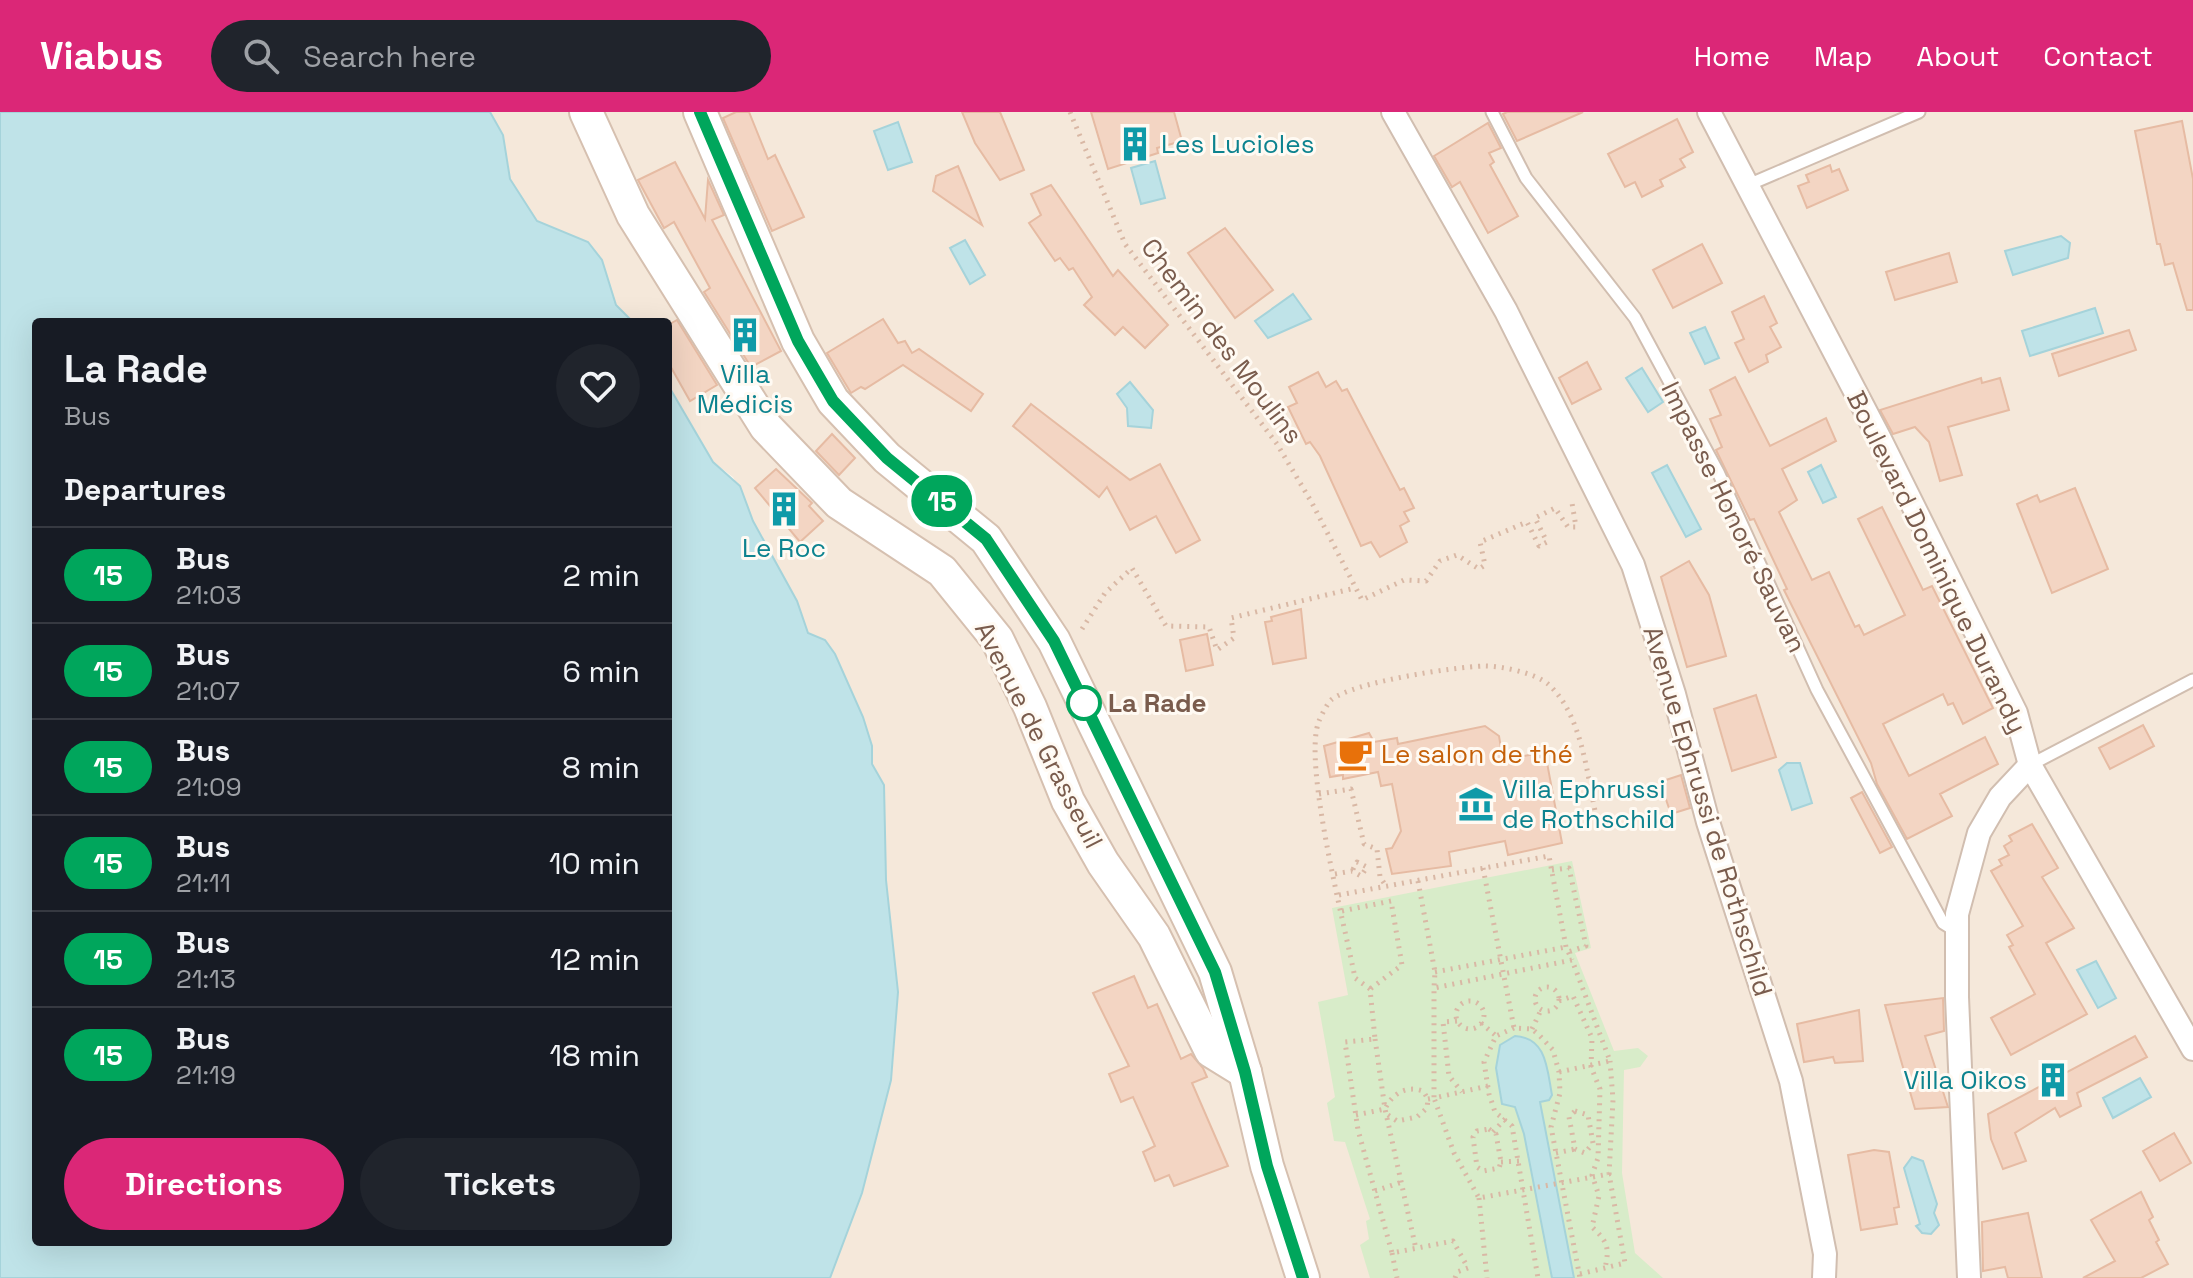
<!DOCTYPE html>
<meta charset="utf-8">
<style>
:root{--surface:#171b24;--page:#20242c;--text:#f1f3f6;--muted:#9ea1a6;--line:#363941;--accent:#db2777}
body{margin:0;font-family:"Space Grotesk",sans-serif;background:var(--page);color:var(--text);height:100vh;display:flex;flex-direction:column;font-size:30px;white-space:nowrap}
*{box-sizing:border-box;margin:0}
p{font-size:26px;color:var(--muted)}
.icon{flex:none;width:44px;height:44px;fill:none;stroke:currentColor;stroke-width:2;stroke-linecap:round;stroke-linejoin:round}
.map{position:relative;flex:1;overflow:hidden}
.drawer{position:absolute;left:32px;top:206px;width:640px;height:928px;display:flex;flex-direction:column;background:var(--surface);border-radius:8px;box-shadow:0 8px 32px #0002}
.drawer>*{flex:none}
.badge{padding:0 16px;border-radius:26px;font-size:28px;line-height:52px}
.map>.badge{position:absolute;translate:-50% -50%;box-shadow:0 0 0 4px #fff}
h2{padding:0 32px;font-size:30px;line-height:72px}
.round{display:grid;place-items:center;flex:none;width:84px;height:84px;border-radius:42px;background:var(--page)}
.head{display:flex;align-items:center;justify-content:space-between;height:136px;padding:0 32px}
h1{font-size:38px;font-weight:600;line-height:60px}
.primary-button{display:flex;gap:16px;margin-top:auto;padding:16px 32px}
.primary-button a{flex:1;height:92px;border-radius:48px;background:var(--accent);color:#fff;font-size:32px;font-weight:600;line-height:92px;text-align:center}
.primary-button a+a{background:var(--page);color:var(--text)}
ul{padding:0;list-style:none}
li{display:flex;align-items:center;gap:24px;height:96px;padding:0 32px;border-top:2px solid var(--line)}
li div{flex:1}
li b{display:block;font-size:30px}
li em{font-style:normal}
li .badge{min-width:88px;font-weight:700;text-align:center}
header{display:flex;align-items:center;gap:48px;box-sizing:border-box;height:112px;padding:0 40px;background:var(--accent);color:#fff}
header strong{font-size:38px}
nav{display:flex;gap:44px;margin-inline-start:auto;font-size:28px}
.search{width:560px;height:72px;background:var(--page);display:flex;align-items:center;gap:20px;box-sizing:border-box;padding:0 28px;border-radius:44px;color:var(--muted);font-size:30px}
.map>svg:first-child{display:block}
</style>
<header>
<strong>Viabus</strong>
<div class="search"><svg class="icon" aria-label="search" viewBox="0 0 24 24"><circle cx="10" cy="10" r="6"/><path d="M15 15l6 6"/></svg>Search here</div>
<nav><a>Home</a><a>Map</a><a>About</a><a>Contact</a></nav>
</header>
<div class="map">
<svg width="2193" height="1166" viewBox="0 0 2193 1166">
<rect width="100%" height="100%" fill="#fdf6ec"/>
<path fill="#f5e8da" d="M490 0H2193V1166H830L862 1081 893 952 898 880 886 768 884 673 872 652V634L863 605 835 542 825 528 808 521 797 489 753 409 744 385 733 365 713 350 668 273V210H633L616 193 602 148 588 130 537 109 510 67 503 23Z"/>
<path fill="#d8ecc9" d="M1572 749 1591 836 1575 841 1614 939 1638 936 1648 944 1640 955 1624 958 1622 1061 1635 1141 1663 1166H1370L1360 1133 1369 1127 1366 1109 1370 1107 1345 1030 1334 1029 1327 991 1335 985 1318 890 1348 883 1332 796Z"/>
<g fill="#bfe3e8" stroke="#a5d3da" stroke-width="2">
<path d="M0 0H490L503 23 510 67 537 109 588 130 602 148 616 193 633 210H36V1130H668V273L713 350 740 374 753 409 797 489 808 521 825 528 835 542 863 605 872 634V652L884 673 886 768 898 880 891 968 862 1081 830 1166H0Z"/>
<path d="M898 10 912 50 888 58 874 19Z"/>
<path d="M1155 49 1165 86 1141 92 1131 56Z"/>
<path d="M2061 124 2070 131 2068 146 2013 163 2005 139Z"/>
<path d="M965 128 985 163 970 172 950 136Z"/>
<path d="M1293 182 1311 207 1268 226 1255 209Z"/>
<path d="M2095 196 2103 221 2030 244 2022 219Z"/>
<path d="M1705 215 1719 246 1705 252 1690 221Z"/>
<path d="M1642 256 1663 290 1648 300 1626 266Z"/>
<path d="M1130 270 1153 298 1151 316 1128 314 1127 296 1117 282Z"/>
<path d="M1667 353 1701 417 1686 425 1652 361Z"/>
<path d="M1821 353 1836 385 1823 391 1808 360Z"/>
<path d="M1787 651H1800L1812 691 1792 698 1779 658Z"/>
<path d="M2096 849 2116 886 2098 896 2077 858Z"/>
<path d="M1515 924C1547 926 1547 957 1552 983L1549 988 1540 990 1574 1166H1552L1524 1022 1515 995 1502 992 1496 956 1500 933Z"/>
<path d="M2140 966 2151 985 2113 1006 2103 986Z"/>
<path d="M1912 1045 1923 1049 1937 1092 1934 1101 1939 1113 1931 1122 1922 1121 1916 1114 1920 1112 1904 1056Z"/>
</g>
<g fill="#f3d5c3" stroke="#e6bba3" stroke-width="2">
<path d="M736 0H749L768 47 775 43 804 105 772 119 723 6Z"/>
<path d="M962 0H1000L1024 58 1000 68 975 31Z"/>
<path d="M1091 0H1174L1182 29 1157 36 1158 41 1108 57Z"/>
<path d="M1507 0H1583L1517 29 1503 2Z"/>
<path d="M1677 7 1693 40 1680 47 1685 55 1660 68 1663 74 1642 85 1635 70 1625 75 1608 42Z"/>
<path d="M2182 9 2193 67V198H2187L2173 151 2165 153 2160 132H2157L2135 19Z"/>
<path d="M1488 11 1501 36 1489 41 1494 50 1490 53 1518 104 1488 121 1460 70 1452 75 1434 44Z"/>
<path d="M675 50 705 107 708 68 724 103 712 108 781 239 751 255 704 180 710 176 674 110 664 116 638 68Z"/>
<path d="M1830 53 1832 60 1839 57 1848 78 1807 96 1798 74 1809 70 1806 63Z"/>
<path d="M958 54 965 71 982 113 933 79 936 64Z"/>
<path d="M1051 73 1113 164 1118 158 1168 213 1145 236 1123 215 1115 223 1084 193 1092 185 1073 156 1069 158 1060 146 1055 149 1029 111 1041 103 1031 82Z"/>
<path d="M1225 116 1273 178 1235 206 1188 141Z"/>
<path d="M1702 132 1722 171 1673 196 1653 158Z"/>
<path d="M1949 141 1957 170 1895 188 1886 160Z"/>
<path d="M1764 184 1777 211 1770 215 1781 235 1766 243 1768 250 1749 260 1735 231 1744 227 1732 200Z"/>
<path d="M883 207 898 231 905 229 912 241 919 237 983 282 971 299 903 253 865 277 861 275 851 281 827 241Z"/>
<path d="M677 208 717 273 690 289 668 250V213Z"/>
<path d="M2129 218 2136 238 2059 264 2052 242Z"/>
<path d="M1587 250 1601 277 1572 292 1559 266Z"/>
<path d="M1318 260 1326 275 1336 269 1342 279 1347 277 1400 378 1404 376 1414 396 1404 400 1409 409 1400 414 1407 430 1380 445 1371 430 1361 434 1320 344 1310 330 1306 332 1288 295 1297 291 1289 275Z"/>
<path d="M1735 265 1770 334 1826 306 1836 329 1782 357 1797 388 1779 400 1812 468 1829 460 1855 515 1859 513 1864 523 1905 503 1858 407 1882 395 1923 478 1932 474 1993 596 1963 612 1953 591 1948 593 1943 582 1883 612 1909 664 1985 625 1998 652 1940 682 1952 704 1907 727 1877 672 1871 651 1784 478 1787 477 1754 407 1750 408 1716 338 1722 335 1710 307 1721 303 1710 278Z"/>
<path d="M1981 266 1982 271 2000 266 2009 298 1948 315 1962 363 1940 369 1929 330 1915 315 1893 322 1880 298Z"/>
<path d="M1031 292 1130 368 1160 352 1200 428 1176 441 1156 404 1130 418 1107 375 1099 385 1013 314Z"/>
<path d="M832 322 855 346 839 363 816 339Z"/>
<path d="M776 357 812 391 809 394 823 409 800 430 755 376Z"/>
<path d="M2075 376 2108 457 2052 481 2017 392 2037 383 2040 390Z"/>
<path d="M1689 449 1709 483 1726 544 1687 555 1661 465Z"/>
<path d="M1301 497 1306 546 1273 552 1265 510 1272 509 1271 505Z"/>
<path d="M1207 522 1213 553 1186 559 1180 528Z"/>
<path d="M1756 583 1776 645 1732 659 1714 597Z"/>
<path d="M2143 613 2154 634 2110 657 2099 636Z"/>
<path d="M1485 614 1499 624 1503 648 1545 640 1562 731 1508 743 1505 729 1449 740 1451 754 1392 762 1386 737 1392 736 1401 719 1392 672 1381 674 1378 660 1343 667V663L1330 665 1324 634 1369 621 1374 630 1397 626 1398 632Z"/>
<path d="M1681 663 1690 696 1671 702 1660 670Z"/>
<path d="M1862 680 1892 735 1880 741 1851 686Z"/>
<path d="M2032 712 2058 756 2042 765 2074 816 2046 831 2087 902 2011 943 1991 906 2035 882 2009 835 2013 833 2007 823 2023 814 1991 759 2002 753 1999 748 2009 743 2004 734 2012 729 2009 724Z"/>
<path d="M1134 864 1148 896 1157 892 1181 947 1191 942 1203 956 1207 965 1192 971 1228 1054 1174 1074 1169 1063 1155 1069 1143 1040 1155 1034 1133 985 1121 990 1109 962 1129 954 1093 881Z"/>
<path d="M1943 886 1944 919 1925 924 1948 995 1915 997 1885 893Z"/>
<path d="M1859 898 1863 949 1835 951 1833 945 1804 950 1797 912Z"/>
<path d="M2135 924 2147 945 2077 981 2081 994 2060 1005 2055 996 2015 1021 2026 1049 2003 1057 1991 1027 1988 1002Z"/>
<path d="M2174 1021 2191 1051 2160 1069 2143 1039Z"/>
<path d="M1874 1038 1889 1040 1899 1095 1894 1096 1897 1112 1861 1118 1848 1043Z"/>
<path d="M2141 1080 2153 1105 2149 1108 2159 1128 2156 1130 2168 1152 2141 1166H2083L2115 1149 2091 1108Z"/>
<path d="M2028 1101 2042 1166H2008L2005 1155 1983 1159 1982 1110Z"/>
</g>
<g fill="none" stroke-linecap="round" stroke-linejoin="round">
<g stroke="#d1beb0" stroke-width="15">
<g id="lane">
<path d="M1492 0 1526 66 1635 206 1718 360 1817 578 1943 811 1956 819"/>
<path d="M1748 73 1919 0"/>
<path d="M2030 653 2193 568"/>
</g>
</g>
<g stroke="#d1beb0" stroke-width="26">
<g id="street">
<path d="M1393 0 1506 199 1633 453 1674 582 1708 710 1791 969 1825 1142 1824 1166"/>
<path d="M1709 0 1880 327 2016 601 2030 653 2193 937"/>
<path d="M1969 1166 1957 885V802L1979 721 2000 685 2030 653"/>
</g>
</g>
<g stroke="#d6c0b0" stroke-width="36">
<g id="secondary">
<path d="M586 0 633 103 766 315 839 391 942 459 997 527 1030 595 1068 689 1103 751 1154 824 1211 939 1245 960"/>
<path d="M700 0 798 229 833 289 887 346 986 427 1054 529 1215 860 1245 960 1267 1054 1303 1166"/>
</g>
</g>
<g stroke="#d9b8a5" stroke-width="5" stroke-dasharray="2 6" stroke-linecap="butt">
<path d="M1070 0 1125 132 1277 332 1312 391 1362 488 1404 468 1426 469 1440 449 1457 443 1479 457 1485 453 1480 430 1527 410 1539 434 1547 430 1535 406 1555 396 1568 415H1576L1572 391"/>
<path d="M1082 517 1105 481 1132 456 1166 514 1209 515 1217 538 1234 526 1231 506 1355 476"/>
<path d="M1319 682 1351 677 1364 732 1377 737 1380 765 1386 774"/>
<path d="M1483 756 1514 916 1532 917 1539 923 1553 938 1559 960 1560 981 1551 1015 1580 1166"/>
<path d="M1552 758 1569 756 1586 834 1568 840"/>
<path d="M1335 762 1352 759 1361 764 1367 755 1357 750 1352 759"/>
<path d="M1418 769 1435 860 1434 876"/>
<path d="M1339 783 1549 744 1566 835 1572 848"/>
<path d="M1342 799 1391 789 1402 853 1370 877"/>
<path d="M1435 860 1566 835"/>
<circle cx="1547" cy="887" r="12"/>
<path d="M1559 889 1573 884 1592 926 1591 955 1600 977 1598 1046 1592 1063 1599 1084 1592 1115C1607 1129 1610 1135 1605 1156"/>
<circle cx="1470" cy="903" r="14"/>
<path d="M1457 909 1443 910 1449 964 1462 980"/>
<path d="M1481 911 1495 923"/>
<path d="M1514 916 1496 924 1484 950 1489 982 1495 1000 1512 1014 1538 1166"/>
<path d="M1532 917 1541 898"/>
<path d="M1375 927 1385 997 1416 1137"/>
<path d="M1488 974 1434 986V876L1572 848 1610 949 1559 960"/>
<path d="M1428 987 1434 986 1454 1041 1479 1086 1609 1062 1613 988 1610 949"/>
<path d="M1575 999 1588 1003 1593 1031 1585 1041 1575 1037 1569 1005Z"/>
<path d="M1356 1003 1385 997C1392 982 1406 973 1423 979L1428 987"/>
<path d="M1388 1003 1397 1009 1417 1005 1427 996 1428 987"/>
<path d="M1489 1017 1496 1022 1501 1050 1499 1056 1483 1059 1477 1055 1473 1025 1477 1019Z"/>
<path d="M1493 1020 1506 1006"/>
<path d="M1556 1041 1575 1037"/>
<path d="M1501 1050 1520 1049"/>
<path d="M1375 1079 1402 1070"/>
<path d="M1479 1086 1487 1166"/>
<path d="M1392 1141 1397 1166"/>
<path d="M1580 1162 1625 1151 1609 1062"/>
<path d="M1455 1166 1457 1160 1468 1156 1453 1129 1392 1141 1358 1018 1345 930 1375 927 1370 877 1355 866C1345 814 1302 650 1319 609 1321 604 1327 592 1331 588 1353 570 1454 555 1484 554 1502 554 1535 561 1548 572 1583 603 1587 665 1597 708"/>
</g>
<use href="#lane" stroke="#fff" stroke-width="11"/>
<use href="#street" stroke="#fff" stroke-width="22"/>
<use href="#secondary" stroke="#fff" stroke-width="32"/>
</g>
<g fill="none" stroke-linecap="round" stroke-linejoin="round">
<g stroke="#fff" stroke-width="18">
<path id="line" d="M700 0 798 229 833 289 887 346 986 427 1054 529 1215 860 1245 960 1267 1054 1303 1166"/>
</g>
<use href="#line" stroke="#00a65c" stroke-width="12"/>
</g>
<defs>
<g id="building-bare" transform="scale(2.76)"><path d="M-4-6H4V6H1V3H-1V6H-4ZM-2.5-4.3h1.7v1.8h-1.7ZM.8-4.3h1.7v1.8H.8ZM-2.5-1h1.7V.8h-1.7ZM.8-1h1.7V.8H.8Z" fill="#0f9aa8" stroke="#fffaf3" stroke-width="2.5" paint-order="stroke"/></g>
<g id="cafe-bare" transform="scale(2.76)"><path d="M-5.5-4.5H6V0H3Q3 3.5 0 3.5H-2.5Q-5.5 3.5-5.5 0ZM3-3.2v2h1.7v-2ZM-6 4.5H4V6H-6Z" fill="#e8710a" stroke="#fffaf3" stroke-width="2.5" paint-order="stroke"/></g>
<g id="museum-bare" transform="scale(2.76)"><path d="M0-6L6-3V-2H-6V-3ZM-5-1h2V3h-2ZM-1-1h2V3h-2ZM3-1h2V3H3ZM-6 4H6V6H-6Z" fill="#0f9aa8" stroke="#fffaf3" stroke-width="2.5" paint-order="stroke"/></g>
</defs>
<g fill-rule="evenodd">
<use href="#building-bare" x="1135" y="32"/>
<use href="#building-bare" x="745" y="223"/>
<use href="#building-bare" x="784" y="397"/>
<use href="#cafe-bare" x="1355" y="642"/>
<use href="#museum-bare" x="1476" y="692"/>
<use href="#building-bare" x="2053" y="968"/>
</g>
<circle fill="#fff" stroke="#00a65c" stroke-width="4" cx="1084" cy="591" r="16"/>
<g text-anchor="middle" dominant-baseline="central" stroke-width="6" stroke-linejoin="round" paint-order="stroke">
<g font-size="26" fill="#0d838f" stroke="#fffaf3" text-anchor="start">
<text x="1161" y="32">Les Lucioles</text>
<text x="745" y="262" text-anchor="middle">Villa<tspan x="745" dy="30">Médicis</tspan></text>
<text x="784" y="436" text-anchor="middle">Le Roc</text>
<text x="1502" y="677">Villa Ephrussi<tspan x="1502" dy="30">de Rothschild</tspan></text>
<text x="2027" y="968" text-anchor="end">Villa Oikos</text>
</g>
<g font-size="26" fill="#7a5c4d" stroke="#fffaf3">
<text transform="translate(1222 229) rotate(53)">Chemin des Moulins</text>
<text transform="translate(1734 405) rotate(64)">Impasse Honoré Sauvan</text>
<text transform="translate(1937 450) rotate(64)">Boulevard Dominique Durandy</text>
<text transform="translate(1039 623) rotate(63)">Avenue de Grasseuil</text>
<text transform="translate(1708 699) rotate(73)">Avenue Ephrussi de Rothschild</text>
</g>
<g font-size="26" font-weight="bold" fill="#7a5c4d" stroke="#fffaf3" text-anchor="start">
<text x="1108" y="591">La Rade</text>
</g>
<g font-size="26" fill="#c56008" stroke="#fffaf3" text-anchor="start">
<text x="1381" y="642">Le salon de thé</text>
</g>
</g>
</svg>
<b class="badge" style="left:942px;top:389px;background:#00a65c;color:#fff">15</b>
<section class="drawer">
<div class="head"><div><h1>La Rade</h1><p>Bus</p></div><a class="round"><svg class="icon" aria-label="heart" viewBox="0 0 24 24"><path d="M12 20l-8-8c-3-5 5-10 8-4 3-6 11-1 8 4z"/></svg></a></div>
<h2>Departures</h2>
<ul>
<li><span class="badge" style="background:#00a65c;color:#fff">15</span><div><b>Bus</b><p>21:03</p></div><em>2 min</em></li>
<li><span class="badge" style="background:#00a65c;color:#fff">15</span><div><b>Bus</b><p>21:07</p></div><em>6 min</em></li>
<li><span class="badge" style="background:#00a65c;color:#fff">15</span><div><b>Bus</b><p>21:09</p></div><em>8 min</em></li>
<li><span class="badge" style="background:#00a65c;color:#fff">15</span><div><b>Bus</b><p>21:11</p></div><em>10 min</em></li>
<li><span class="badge" style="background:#00a65c;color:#fff">15</span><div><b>Bus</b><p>21:13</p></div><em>12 min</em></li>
<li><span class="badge" style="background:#00a65c;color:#fff">15</span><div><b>Bus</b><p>21:19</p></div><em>18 min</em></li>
</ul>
<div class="primary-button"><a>Directions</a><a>Tickets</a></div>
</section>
</div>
